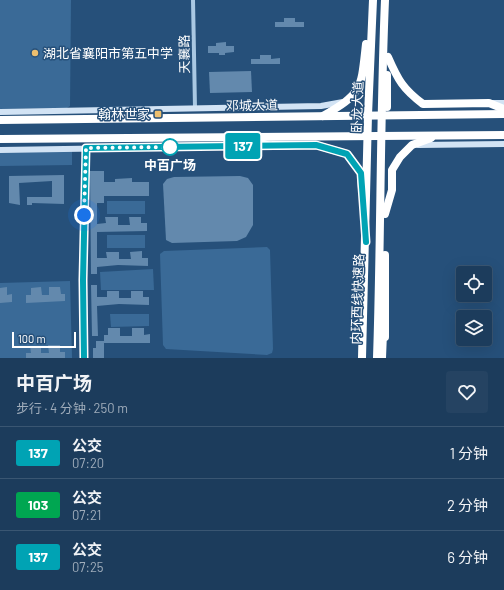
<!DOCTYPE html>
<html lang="zh">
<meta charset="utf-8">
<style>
:root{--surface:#1c3c5c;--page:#254362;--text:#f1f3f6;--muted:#a0adbb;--line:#3a5672}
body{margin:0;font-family:Barlow,"Noto Sans SC",sans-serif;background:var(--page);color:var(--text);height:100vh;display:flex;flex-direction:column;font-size:15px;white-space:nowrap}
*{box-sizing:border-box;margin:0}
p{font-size:13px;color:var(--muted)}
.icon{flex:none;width:22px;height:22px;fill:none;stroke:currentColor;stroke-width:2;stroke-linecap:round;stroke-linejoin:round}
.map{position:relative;height:358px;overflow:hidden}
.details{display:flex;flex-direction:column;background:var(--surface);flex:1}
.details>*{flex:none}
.badge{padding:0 8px;border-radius:3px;font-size:14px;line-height:26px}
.tools{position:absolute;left:456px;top:266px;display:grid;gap:8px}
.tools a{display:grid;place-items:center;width:36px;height:36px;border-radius:4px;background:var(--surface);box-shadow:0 4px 16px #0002,0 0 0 1px var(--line);font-size:20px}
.scale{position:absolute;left:12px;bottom:10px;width:64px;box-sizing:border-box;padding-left:4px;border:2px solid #fff;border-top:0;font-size:11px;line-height:14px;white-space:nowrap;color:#fff;-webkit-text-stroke:3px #26507a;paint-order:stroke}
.you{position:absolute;width:20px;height:20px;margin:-10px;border:3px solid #fff;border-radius:50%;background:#1a73e8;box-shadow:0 0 0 6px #1a73e833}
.map>.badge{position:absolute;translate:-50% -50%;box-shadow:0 0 0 2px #fff}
.round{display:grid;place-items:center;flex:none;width:42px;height:42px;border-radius:4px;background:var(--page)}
.head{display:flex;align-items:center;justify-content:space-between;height:68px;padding:0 16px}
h1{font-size:19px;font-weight:700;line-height:30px}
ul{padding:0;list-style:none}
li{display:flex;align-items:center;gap:12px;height:52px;padding:0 16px;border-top:1px solid var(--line)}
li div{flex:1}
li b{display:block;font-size:15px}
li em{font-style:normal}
li .badge{min-width:44px;font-weight:700;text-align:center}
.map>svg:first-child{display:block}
</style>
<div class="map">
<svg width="504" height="358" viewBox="0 0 504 358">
<rect width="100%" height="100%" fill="#26507a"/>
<g fill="#3a6a97">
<path d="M0 0H71L70 106 67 108 0 109Z"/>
<path d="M72 148V165L0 166V150Z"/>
<rect x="107" y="201" width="38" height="13"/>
<rect x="107" y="235" width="38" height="13"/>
<path d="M267 247 270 250 273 349 272 353 267 355 166 349 163 345 160 254 164 251Z"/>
<path d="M153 269 154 290H101L100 272Z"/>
<path d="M70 281 72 358H0V283Z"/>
<path d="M110 314H149V326L111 327Z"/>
</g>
<g fill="#6389ad">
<path d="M284 18H295V22H304V27H275V22H284Z"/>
<path d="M226 42V46H234V52L225 53V55H219V53H208V46H216V43Z"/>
<path d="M260 55H271V59L280 58V64H251V59H260Z"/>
<path d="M251 71 252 92 210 93 209 72Z"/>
<path d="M90 171H104V182H115V179L132 178V182H149V196H104V203H97V224L106 223 105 217H118V225H130L129 217H141V223H147V231L97 232V258H107L106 252H119V259H131L130 252 142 251V258H148V266L118 265 97 267V274H91Z"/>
<path d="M64 175V204L32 203V205H27V197H52V181L19 183 20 205 9 203V176Z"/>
<path d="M240 176 248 178 253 185V225L246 237 237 241 172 243 166 240 163 184 167 179 174 177Z"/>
<path d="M91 285H97V297H107V291H119V298H131V291H143V297H149V305L119 304 97 306 98 336H92Z"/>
<path d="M7 287V295L12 294V302L0 303V288Z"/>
<path d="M41 287 42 295H49V287H60L61 294H65V301L26 303V295H31V288Z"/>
<path d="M108 328H120V336H132V328H144V335L150 334V343H104V335H108Z"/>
<path d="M96 341H104V358H93V348H96Z"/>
<path d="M48 345H60V352H65V358H26V353H31L30 346H41V353H49Z"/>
</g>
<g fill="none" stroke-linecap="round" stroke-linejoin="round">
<path stroke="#a9c8e3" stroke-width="4" d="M193 0 195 108"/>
<g stroke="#d2e3f4" stroke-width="6">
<path d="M492 103H504"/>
<path d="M0 112 321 106 343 102"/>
<path d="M418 145 504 144"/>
<path d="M0 150 264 146"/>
<path d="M84 358 83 280 86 148"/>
</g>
<g stroke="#fff" stroke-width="8">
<path d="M388 57C398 80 403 89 423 104L489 103 504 109"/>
<path d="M387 107V75"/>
<path d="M323 116C363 93 361 89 366 44"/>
<path d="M0 120 504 114"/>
<path d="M0 139 504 135"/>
<path d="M252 140 270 146 316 145 347 154 361 173 362 189"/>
<path d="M385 214 392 190V170L400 157 412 145 431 138"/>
<path d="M385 337V255"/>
<path d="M362 358 368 115 373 0"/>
<path d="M377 358C381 239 380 119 385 0"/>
<path d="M382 358 383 333"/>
</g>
</g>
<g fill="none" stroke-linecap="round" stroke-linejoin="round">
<g stroke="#fff" stroke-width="9">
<path id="line" d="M84 358 83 280 86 148 316 145 347 154 361 173 366 242"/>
</g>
<use href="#line" stroke="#00a3b4" stroke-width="6"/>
<path stroke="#fff" stroke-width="4" stroke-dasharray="0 7.2" d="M84 215 86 148 174 147H170"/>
</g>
<g fill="#ecbf6f" stroke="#26507a" stroke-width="1.5">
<circle cx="35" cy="53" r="4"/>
<rect x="154" y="110" width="8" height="8" rx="2"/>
</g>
<circle fill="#fff" stroke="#00a3b4" stroke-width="2" cx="170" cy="147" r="8"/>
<g text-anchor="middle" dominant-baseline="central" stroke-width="3" stroke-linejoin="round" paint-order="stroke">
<g font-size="13" fill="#fff" stroke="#26507a" text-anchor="start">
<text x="43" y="53">湖北省襄阳市第五中学</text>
<text x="150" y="114" text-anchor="end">翰林世家</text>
</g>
<g font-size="13" fill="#fff" stroke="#26507a">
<text transform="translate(184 54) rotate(-91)">天襄路</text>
<text transform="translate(252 105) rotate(-1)">邓城大道</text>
<text transform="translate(357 107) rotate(-88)">卧龙大道</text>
<text transform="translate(357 299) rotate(-88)">内环西线快速路</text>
</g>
<g font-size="13" font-weight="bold" fill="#fff" stroke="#26507a">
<text x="170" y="165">中百广场</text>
</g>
</g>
</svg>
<div class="tools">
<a><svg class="icon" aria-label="locate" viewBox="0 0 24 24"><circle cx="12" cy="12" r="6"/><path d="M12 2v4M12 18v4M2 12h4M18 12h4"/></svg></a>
<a><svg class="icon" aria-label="layers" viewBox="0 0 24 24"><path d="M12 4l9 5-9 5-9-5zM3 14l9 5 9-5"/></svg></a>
</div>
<div class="scale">100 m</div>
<div class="you" style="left:84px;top:215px"></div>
<b class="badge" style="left:243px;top:146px;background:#00a3b4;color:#fff">137</b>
</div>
<section class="details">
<div class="head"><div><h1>中百广场</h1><p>步行 · 4 分钟 · 250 m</p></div><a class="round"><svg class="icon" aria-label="heart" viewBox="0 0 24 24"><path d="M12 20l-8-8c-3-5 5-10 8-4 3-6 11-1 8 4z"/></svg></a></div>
<ul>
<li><span class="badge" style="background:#00a3b4;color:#fff">137</span><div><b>公交</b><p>07:20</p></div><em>1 分钟</em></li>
<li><span class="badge" style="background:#00a651;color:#fff">103</span><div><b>公交</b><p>07:21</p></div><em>2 分钟</em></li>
<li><span class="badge" style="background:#00a3b4;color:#fff">137</span><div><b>公交</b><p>07:25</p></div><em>6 分钟</em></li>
</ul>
</section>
